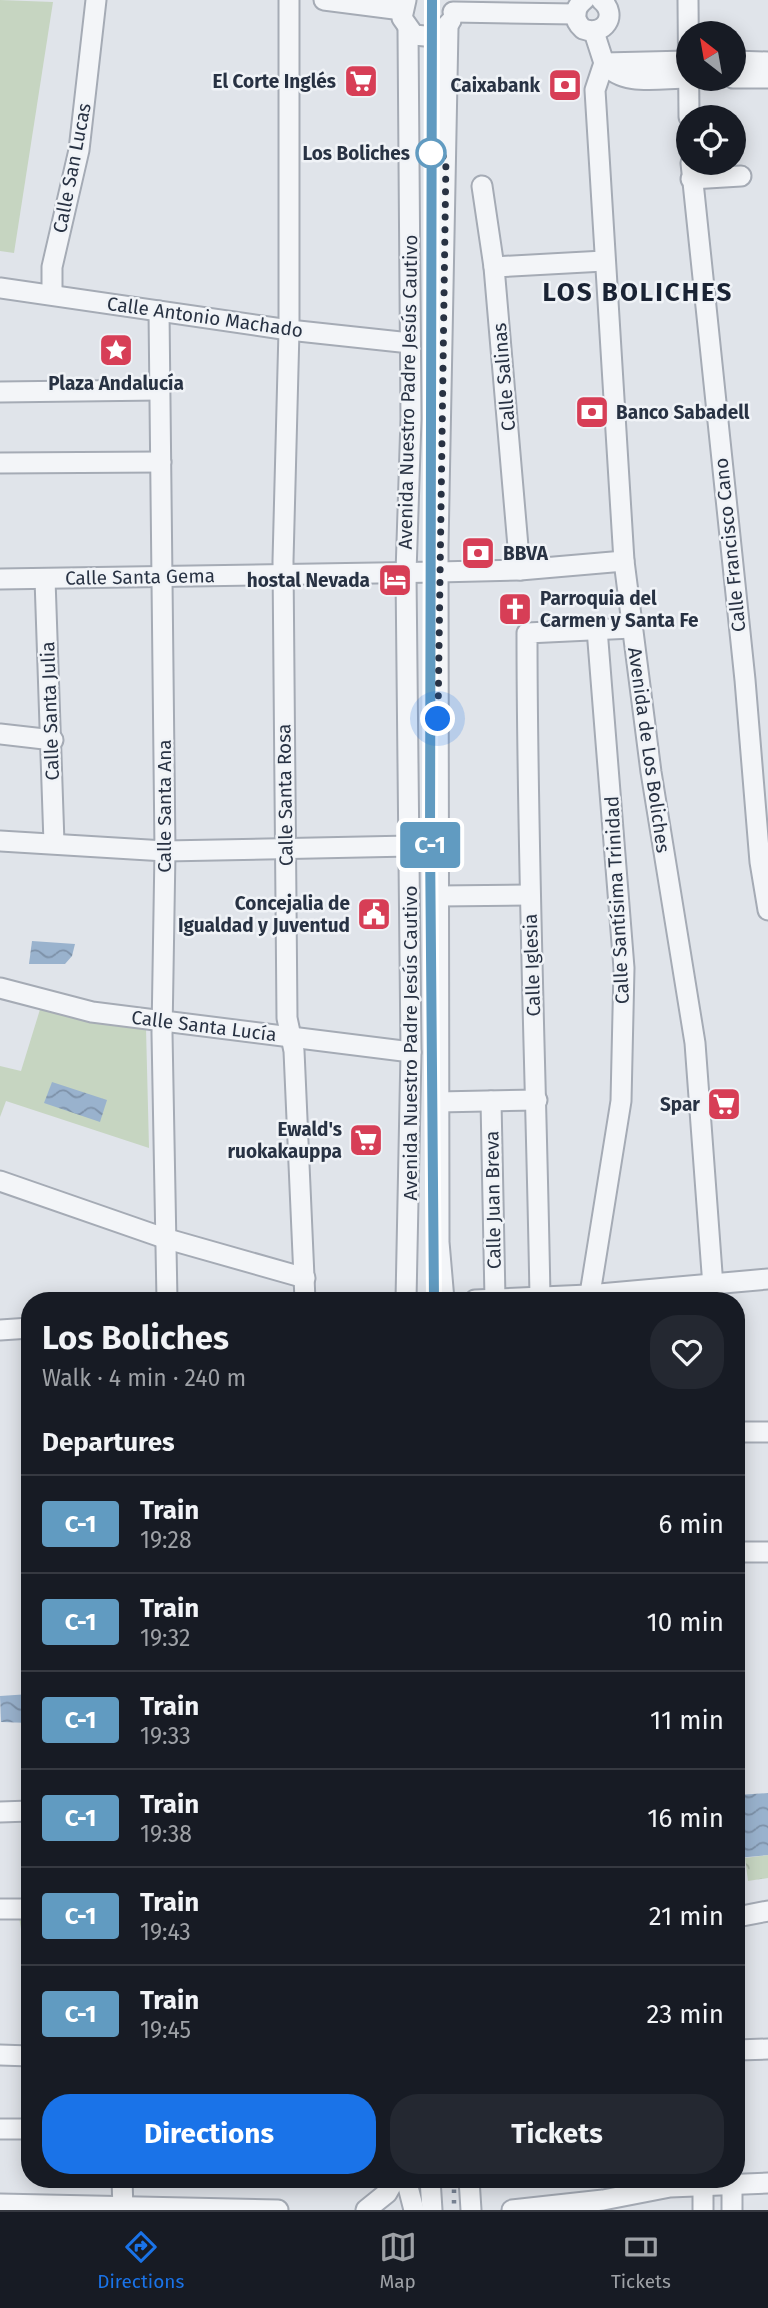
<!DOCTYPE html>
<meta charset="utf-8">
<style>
:root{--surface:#171b24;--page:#242831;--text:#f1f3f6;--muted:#9ea1a6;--line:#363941;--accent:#1a73e8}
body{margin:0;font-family:"Fira Sans",sans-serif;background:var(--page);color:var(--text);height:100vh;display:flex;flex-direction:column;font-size:26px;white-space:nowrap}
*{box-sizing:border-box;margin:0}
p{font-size:23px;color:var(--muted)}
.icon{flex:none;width:38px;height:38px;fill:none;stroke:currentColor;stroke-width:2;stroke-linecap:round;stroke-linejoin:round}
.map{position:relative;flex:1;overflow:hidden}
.side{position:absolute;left:21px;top:1292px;width:724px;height:896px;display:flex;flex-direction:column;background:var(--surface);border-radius:28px;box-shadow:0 4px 18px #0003}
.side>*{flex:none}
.badge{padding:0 14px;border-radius:5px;font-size:24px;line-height:46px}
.needle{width:46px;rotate:329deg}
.tools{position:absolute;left:676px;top:21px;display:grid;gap:14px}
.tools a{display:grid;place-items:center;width:70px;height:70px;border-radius:50%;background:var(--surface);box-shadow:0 4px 18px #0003;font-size:35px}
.you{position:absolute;width:35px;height:35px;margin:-18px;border:5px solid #fff;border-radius:50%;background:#1a73e8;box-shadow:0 0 0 10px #1a73e833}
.map>.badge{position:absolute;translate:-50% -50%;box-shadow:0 0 0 4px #fff}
h2{padding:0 21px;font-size:26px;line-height:63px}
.round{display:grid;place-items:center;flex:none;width:74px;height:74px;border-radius:28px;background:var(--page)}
.headline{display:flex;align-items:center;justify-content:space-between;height:119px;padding:0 21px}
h1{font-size:33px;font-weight:700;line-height:52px}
.primary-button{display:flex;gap:14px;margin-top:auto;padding:14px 21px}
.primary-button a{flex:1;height:80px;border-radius:28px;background:var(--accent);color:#fff;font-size:28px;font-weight:700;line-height:80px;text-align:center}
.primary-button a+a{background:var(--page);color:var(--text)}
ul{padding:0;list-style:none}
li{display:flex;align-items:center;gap:21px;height:98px;padding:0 21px;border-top:2px solid var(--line)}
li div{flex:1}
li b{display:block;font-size:26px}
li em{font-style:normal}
li .badge{min-width:77px;font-weight:700;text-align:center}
.menu{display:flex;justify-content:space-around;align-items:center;height:98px;border-top:2px solid var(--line);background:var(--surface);font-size:19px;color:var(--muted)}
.menu a{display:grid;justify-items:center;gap:4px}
.menu .current{color:var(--accent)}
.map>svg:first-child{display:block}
</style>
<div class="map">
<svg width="768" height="2210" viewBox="0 0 768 2210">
<defs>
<pattern id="forest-crowns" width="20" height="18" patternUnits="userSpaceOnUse" patternTransform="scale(1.75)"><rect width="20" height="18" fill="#c6d5c1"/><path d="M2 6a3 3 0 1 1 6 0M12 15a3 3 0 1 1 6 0" fill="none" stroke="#aab7a7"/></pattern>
<pattern id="water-waves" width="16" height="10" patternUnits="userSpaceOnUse" patternTransform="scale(1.75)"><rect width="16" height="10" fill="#99b2cd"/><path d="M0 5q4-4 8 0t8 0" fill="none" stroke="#7d91a8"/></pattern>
</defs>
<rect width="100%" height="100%" fill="#e0e4ea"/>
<path fill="#ced3dc" d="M608 2179H664L608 2190Z"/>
<g fill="url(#forest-crowns)">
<path d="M768 1855V1878L748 1881 745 1858Z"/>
<path d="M30 1916V1964L27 1965 19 1917Z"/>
</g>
<g fill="#c6d5c1">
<path d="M0 0 53 2 14 253 0 251Z"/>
<path d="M42 1003 146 1028 149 1148 6 1101 0 1117V1066L21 1071Z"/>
</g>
<g fill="url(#water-waves)">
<path d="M32 941 75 944 72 956 65 964H29Z"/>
<path d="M52 1082 107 1100 100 1122 44 1103Z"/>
<path d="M30 1694V1723L1 1722 0 1696Z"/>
<path d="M768 1793V1855L737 1858V1795Z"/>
</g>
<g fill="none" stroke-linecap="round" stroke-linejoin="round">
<g stroke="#a5abb5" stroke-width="23">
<g id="minor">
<path d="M289 0V330L283 561 287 1018 294 1051 305 1300"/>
<path d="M324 0 402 10"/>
<path d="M406 0 402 18 414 35 436 37 451 21"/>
<path d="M584 0C573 9 573 20 583 29 604 37 619 15 601 0"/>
<path d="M688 0 689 117"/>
<path d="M453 12 576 14"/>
<path d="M594 32 604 63 595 90 624 561 651 772 695 1043 714 1300"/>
<path d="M733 61 768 62"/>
<path d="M604 63C623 87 659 78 688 78"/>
<path d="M604 63 688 61"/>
<path d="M733 78H768"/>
<path d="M691 163 745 680 760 862 768 910"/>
<path d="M691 179 741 176"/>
<path d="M482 186 494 267 520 570"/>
<path d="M494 267 604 261"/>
<path d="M0 288 289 330 410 343"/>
<path d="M52 294V267L79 150 96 0"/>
<path d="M159 311 165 851 162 1033 167 1300"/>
<path d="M0 392 160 390"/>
<path d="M0 463 161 462"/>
<path d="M0 579 438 572 520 570 624 561"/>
<path d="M45 579 54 843"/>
<path d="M0 734 53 740"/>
<path d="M0 841 165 851 410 846"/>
<path d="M438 896 529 895"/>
<path d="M0 988 92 1012 411 1052"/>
<path d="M491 1101 495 1299"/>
<path d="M438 1102 537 1100"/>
<path d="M0 1181 164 1238 305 1278"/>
<path d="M540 1297C536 1076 527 854 527 633L632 628"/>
<path d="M406 1300 411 1052 406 573 411 419 408 30"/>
<path d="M444 1300 439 1242 438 547 448 28"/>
<path d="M475 1300 588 1295 768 1279"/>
<path d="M589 1300 621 1101 624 968 597 629"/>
<path d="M0 1330 30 1328"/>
<path d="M737 1432H768"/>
<path d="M737 1552H768"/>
<path d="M0 1812 30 1811"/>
<path d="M0 1909H30"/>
<path d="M737 1917 768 1911"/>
<path d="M737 2050 768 2049"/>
<path d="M0 2055 30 2056"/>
<path d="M0 2129H30"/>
<path d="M122 2179 123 2210"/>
<path d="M406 2179 414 2210"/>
<path d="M430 2179 432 2210"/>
<path d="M469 2179 471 2210"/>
<path d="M732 2179V2210"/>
<path d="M703 2186V2210"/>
<path d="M0 2204 278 2210"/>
<path d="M366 2210 387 2193 395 2179"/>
<path d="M512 2210 603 2200 670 2187 768 2183"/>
</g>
</g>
<use href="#minor" stroke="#f3f5f8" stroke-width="19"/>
<g stroke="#798495" stroke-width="4.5" stroke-dasharray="3.5 7" stroke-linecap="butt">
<path d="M432 0 430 839 434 1300"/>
<path d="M454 2179V2210"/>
</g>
</g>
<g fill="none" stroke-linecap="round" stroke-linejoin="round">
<g stroke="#fff" stroke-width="16">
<path id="line" d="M432 0 430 839 434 1300"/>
</g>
<use href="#line" stroke="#619bc1" stroke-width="10"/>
<path stroke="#283243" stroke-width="7" stroke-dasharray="0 12.6" d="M431 153 446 157 438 719"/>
</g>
<defs>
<g id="supermarket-square" transform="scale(1.75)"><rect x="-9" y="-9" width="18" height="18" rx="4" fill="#d73e56" stroke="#f0f3f7"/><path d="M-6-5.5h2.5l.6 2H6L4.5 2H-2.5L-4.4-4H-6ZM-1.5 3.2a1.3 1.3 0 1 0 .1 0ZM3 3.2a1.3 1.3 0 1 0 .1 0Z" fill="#fff"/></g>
<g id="bank-square" transform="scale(1.75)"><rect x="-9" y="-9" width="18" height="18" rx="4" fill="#d73e56" stroke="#f0f3f7"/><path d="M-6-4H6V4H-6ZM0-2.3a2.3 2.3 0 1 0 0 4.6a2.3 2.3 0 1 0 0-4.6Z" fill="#fff"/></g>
<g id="sight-square" transform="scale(1.75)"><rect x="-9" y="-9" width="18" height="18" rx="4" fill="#d73e56" stroke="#f0f3f7"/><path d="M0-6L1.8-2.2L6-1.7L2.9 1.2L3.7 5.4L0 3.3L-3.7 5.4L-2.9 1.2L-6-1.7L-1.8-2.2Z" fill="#fff"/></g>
<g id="hotel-square" transform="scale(1.75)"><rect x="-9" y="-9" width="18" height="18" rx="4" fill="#d73e56" stroke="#f0f3f7"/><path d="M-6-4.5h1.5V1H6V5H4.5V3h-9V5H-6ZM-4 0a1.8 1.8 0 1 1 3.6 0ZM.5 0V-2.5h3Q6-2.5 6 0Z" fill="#fff"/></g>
<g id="church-square" transform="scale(1.75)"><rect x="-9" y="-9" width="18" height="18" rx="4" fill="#d73e56" stroke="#f0f3f7"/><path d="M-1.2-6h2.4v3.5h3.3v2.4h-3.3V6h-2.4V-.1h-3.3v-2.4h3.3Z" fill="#fff"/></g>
<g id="civic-square" transform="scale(1.75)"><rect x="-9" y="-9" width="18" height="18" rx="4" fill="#d73e56" stroke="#f0f3f7"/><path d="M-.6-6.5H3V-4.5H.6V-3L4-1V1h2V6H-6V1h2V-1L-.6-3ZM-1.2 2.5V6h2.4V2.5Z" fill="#fff"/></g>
</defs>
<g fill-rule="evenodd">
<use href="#supermarket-square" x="361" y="81"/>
<use href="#bank-square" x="565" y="85"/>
<use href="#sight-square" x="116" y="350"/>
<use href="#bank-square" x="592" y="412"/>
<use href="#bank-square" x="478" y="553"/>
<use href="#hotel-square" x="395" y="580"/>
<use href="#church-square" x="515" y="609"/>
<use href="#civic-square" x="374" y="914"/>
<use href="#supermarket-square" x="724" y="1104"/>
<use href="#supermarket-square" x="366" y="1140"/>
</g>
<circle fill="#fff" stroke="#619bc1" stroke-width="3.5" cx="431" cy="153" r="14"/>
<g text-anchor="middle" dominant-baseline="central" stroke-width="5" stroke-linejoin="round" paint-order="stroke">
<g font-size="19" font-weight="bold" fill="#283243" stroke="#f0f3f7" text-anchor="end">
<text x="336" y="81">El Corte Inglés</text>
<text x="540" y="85">Caixabank</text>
<text x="116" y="383" text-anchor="middle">Plaza Andalucía</text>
<text x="616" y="412" text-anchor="start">Banco Sabadell</text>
<text x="503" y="553" text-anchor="start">BBVA</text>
<text x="370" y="580">hostal Nevada</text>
<text x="540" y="598" text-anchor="start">Parroquia del<tspan x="540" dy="22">Carmen y Santa Fe</tspan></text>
<text x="350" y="903">Concejalia de<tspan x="350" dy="22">Igualdad y Juventud</tspan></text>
<text x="700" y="1104">Spar</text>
<text x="342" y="1129">Ewald's<tspan x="342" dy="22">ruokakauppa</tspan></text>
</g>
<g font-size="19" font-weight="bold" fill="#283243" stroke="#f0f3f7" text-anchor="end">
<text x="410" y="153">Los Boliches</text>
</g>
<g font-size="19" fill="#283243" stroke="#f0f3f7">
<text transform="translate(72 168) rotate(-79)">Calle San Lucas</text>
<text transform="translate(205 317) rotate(8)">Calle Antonio Machado</text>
<text transform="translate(504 377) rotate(-95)">Calle Salinas</text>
<text transform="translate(408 392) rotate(-89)">Avenida Nuestro Padre Jesús Cautivo</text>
<text transform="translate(730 545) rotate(-96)">Calle Francisco Cano</text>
<text transform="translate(140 577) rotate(-1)">Calle Santa Gema</text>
<text transform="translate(50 711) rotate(-92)">Calle Santa Julia</text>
<text transform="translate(649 750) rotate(82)">Avenida de Los Boliches</text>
<text transform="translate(285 795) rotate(-91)">Calle Santa Rosa</text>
<text transform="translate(164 806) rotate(-90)">Calle Santa Ana</text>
<text transform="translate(617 900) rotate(-93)">Calle Santísima Trinidad</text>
<text transform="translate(532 965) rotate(-92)">Calle Iglesia</text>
<text transform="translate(204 1026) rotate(7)">Calle Santa Lucía</text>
<text transform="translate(410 1043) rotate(-90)">Avenida Nuestro Padre Jesús Cautivo</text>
<text transform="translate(493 1200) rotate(-91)">Calle Juan Breva</text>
</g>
<g font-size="26" font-weight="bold" letter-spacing="2" fill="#1a2334" stroke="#f0f3f7">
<text x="638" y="292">LOS BOLICHES</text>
</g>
</g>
</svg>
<div class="tools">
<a><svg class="needle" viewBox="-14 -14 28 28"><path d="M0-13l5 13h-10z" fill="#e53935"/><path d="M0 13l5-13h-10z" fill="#9ea1a6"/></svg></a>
<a><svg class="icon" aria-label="locate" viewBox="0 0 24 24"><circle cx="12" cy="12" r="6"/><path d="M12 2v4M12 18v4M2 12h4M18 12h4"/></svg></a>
</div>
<div class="you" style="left:438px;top:719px"></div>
<b class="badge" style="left:430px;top:845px;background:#619bc1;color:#fff">C-1</b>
<section class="side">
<div class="headline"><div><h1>Los Boliches</h1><p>Walk · 4 min · 240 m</p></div><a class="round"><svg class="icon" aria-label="heart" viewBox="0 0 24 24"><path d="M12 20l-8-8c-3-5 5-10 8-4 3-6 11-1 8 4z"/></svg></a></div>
<h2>Departures</h2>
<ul>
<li><span class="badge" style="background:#619bc1;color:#fff">C-1</span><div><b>Train</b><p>19:28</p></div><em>6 min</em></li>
<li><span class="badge" style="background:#619bc1;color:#fff">C-1</span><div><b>Train</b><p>19:32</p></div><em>10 min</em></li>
<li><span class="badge" style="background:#619bc1;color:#fff">C-1</span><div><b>Train</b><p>19:33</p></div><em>11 min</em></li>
<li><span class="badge" style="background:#619bc1;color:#fff">C-1</span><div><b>Train</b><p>19:38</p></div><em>16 min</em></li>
<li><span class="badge" style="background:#619bc1;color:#fff">C-1</span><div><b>Train</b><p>19:43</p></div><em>21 min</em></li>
<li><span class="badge" style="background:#619bc1;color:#fff">C-1</span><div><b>Train</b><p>19:45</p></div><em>23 min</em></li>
</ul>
<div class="primary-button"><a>Directions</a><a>Tickets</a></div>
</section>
</div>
<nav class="menu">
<a class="current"><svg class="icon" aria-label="directions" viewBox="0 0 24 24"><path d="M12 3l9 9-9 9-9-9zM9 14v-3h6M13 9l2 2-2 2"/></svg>Directions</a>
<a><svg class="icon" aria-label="map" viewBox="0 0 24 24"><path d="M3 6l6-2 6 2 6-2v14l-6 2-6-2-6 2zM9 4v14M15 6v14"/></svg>Map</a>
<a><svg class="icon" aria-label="tickets" viewBox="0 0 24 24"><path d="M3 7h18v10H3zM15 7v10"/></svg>Tickets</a>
</nav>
